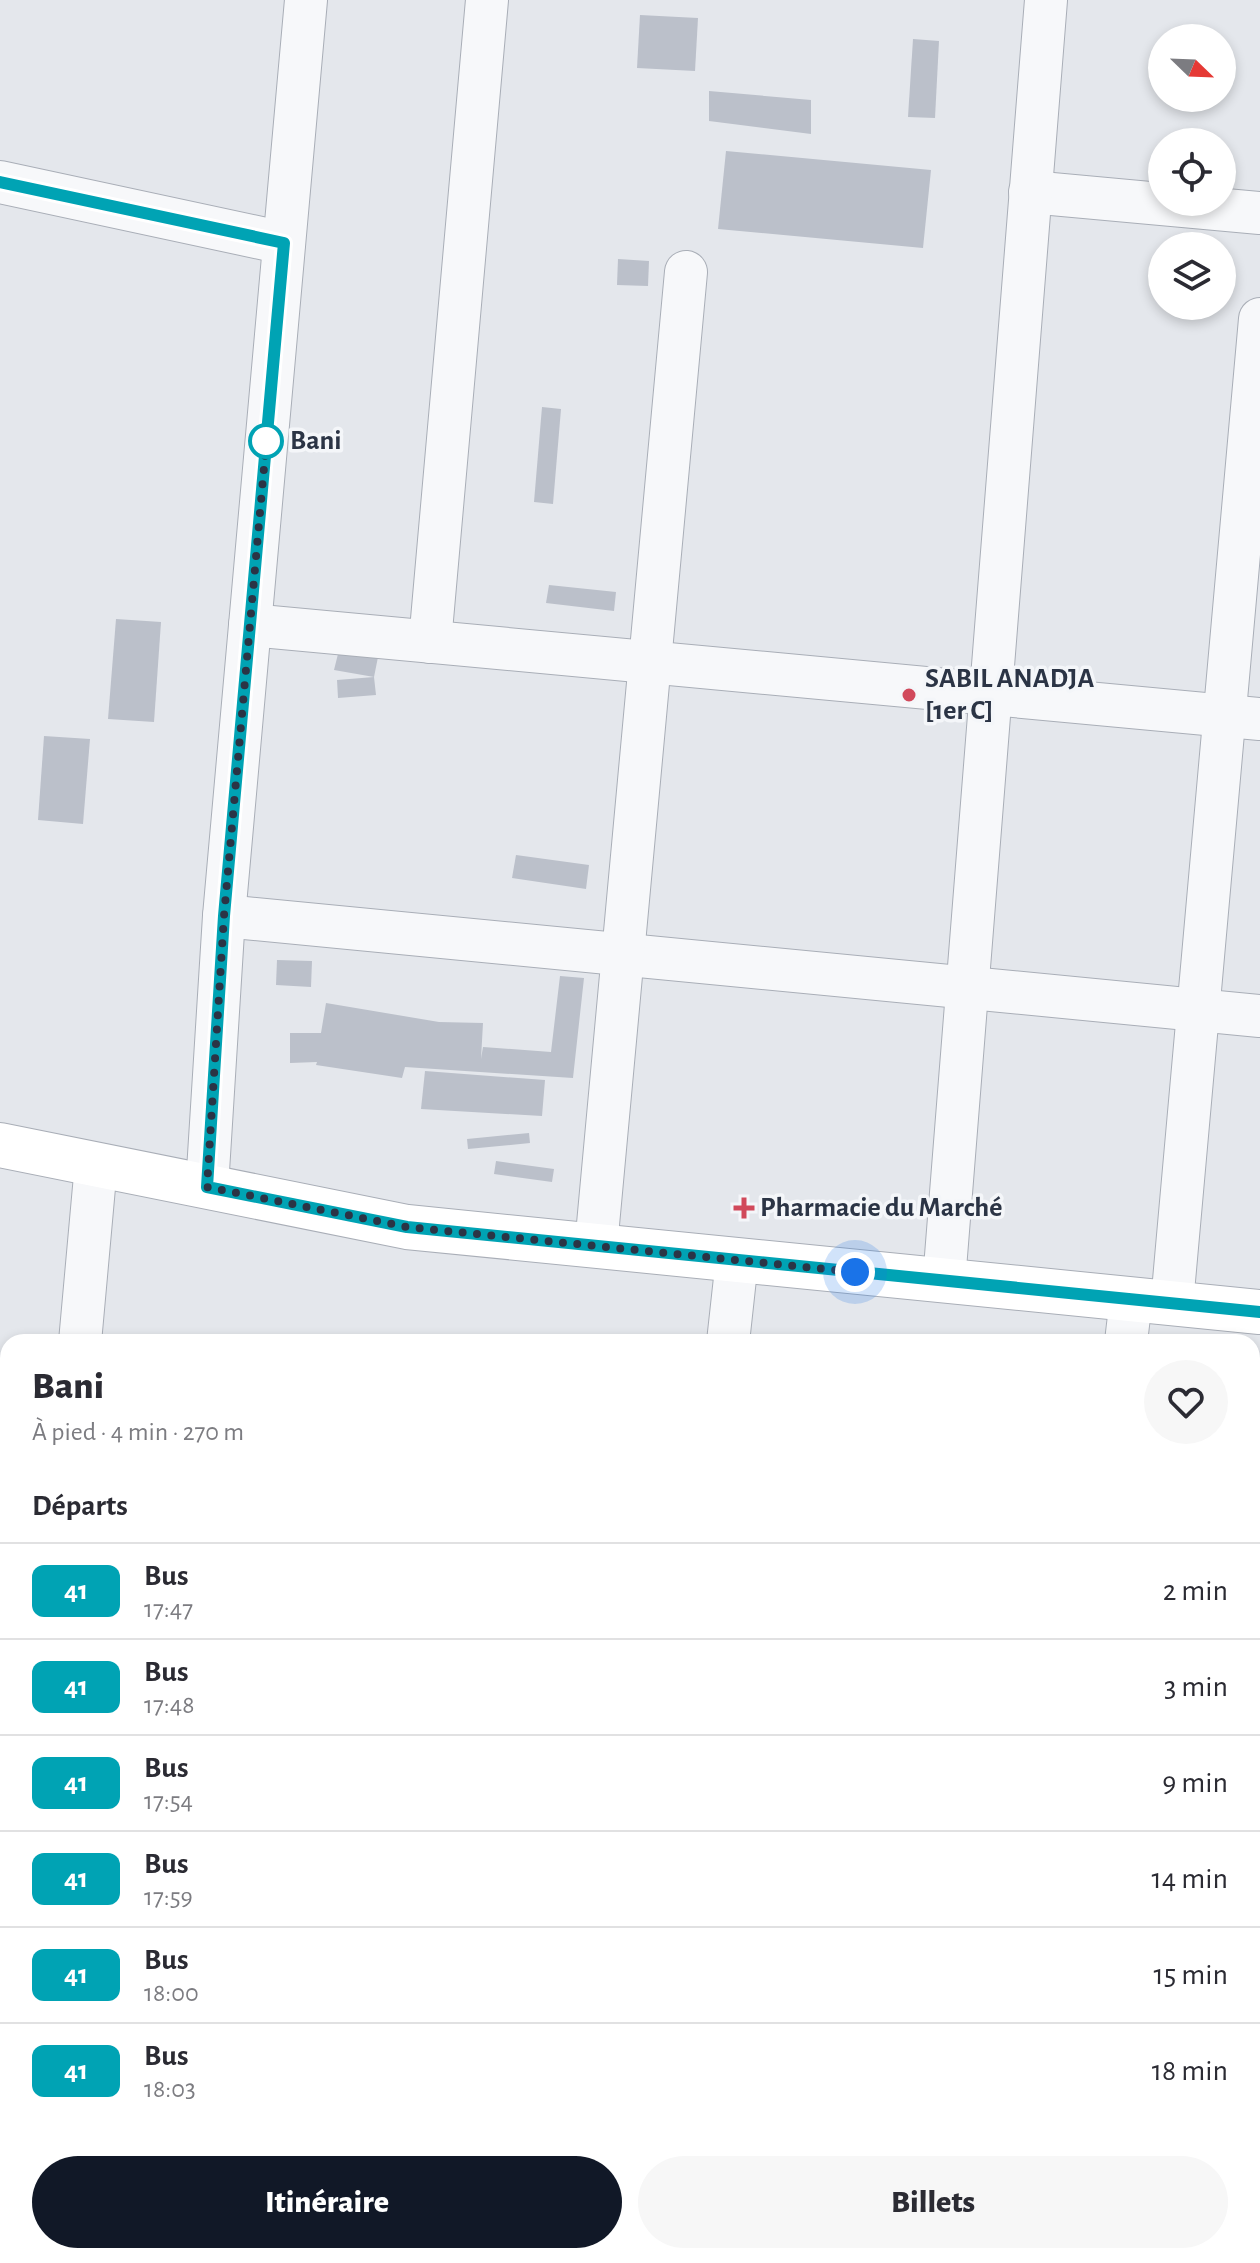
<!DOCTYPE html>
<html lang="fr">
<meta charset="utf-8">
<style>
:root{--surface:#fff;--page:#f7f7f7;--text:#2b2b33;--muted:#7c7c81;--line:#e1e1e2;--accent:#111827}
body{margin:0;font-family:"Alegreya Sans",sans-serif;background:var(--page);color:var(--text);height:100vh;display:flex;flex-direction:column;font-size:30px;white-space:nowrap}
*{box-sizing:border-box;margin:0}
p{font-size:26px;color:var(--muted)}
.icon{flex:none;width:44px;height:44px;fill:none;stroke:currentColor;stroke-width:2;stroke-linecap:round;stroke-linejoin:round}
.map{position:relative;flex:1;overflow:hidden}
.drawer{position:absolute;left:0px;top:1334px;width:1260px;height:930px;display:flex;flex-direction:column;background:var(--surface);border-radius:24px 24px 0 0;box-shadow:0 4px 12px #0003}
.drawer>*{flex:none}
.badge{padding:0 16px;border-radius:12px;font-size:28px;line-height:52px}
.needle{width:52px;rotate:113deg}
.buttons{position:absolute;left:1148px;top:24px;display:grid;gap:16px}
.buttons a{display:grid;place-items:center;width:88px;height:88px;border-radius:50%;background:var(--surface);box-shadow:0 4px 12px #0003;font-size:40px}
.you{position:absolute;width:40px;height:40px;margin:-20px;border:6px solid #fff;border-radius:50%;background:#1a73e8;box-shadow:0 0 0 12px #1a73e833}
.map>.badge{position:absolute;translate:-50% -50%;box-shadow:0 0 0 4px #fff}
h2{padding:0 32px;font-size:30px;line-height:72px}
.round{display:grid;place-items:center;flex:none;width:84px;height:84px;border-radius:42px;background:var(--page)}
.summary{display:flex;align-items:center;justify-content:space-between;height:136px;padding:0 32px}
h1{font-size:38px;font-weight:800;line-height:60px}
.button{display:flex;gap:16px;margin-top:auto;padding:16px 32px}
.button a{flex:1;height:92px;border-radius:48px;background:var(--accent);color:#fff;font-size:32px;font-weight:800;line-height:92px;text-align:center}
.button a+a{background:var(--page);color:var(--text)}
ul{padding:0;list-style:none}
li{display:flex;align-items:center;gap:24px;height:96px;padding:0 32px;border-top:2px solid var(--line)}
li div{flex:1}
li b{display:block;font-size:30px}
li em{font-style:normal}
li .badge{min-width:88px;font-weight:700;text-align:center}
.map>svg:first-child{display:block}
</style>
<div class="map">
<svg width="1260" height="2263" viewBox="0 0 1260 2263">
<rect width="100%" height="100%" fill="#e4e7ec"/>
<g fill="#bbc0ca">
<path d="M640 15 698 18 695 71 637 68Z"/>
<path d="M913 39 939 41 935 118 908 117Z"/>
<path d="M709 91 811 100V134L709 121Z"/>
<path d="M726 151 931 170 923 248 718 229Z"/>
<path d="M618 259 649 261 648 286 617 285Z"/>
<path d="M542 407 561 409 553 504 534 502Z"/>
<path d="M549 585 616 592 614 611 546 603Z"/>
<path d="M116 619 161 622 154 722 108 719Z"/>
<path d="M339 650 378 657 374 677 376 695 338 698 337 680 374 677 334 670Z"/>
<path d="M44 736 90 739 83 824 38 820Z"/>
<path d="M516 855 589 865 586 889 512 878Z"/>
<path d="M277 960 312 961 311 987 276 985Z"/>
<path d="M560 976 584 978 573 1078 405 1067 402 1078 316 1065 317 1062 290 1063V1033H321L326 1003 439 1022 483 1023 481 1059 483 1047 551 1052Z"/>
<path d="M425 1071 545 1080 542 1116 421 1109Z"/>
<path d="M529 1133 530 1143 468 1149 467 1139Z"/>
<path d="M496 1161 554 1169 552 1182 494 1174Z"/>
</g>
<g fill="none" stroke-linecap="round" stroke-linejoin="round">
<g stroke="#a9aeb7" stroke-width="44">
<g id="minor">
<path d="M0 182 284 243"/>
<path d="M1030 192 1260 213"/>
<path d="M250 625 1260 719"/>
<path d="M430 642 487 0"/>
<path d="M224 916 1260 1016"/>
<path d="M207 1187 224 916 306 0"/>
<path d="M596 1246 686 272"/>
<path d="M944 1281 1046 0"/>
<path d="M1172 1303 1260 319"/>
<path d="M80 1342 96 1165"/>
<path d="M728 1342 737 1260"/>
<path d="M1126 1342 1131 1299"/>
<path d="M1252 1462 1260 1464"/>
<path d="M0 1467 8 1468"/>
<path d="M0 1948 8 1949"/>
<path d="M1252 2064 1260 2065"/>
<path d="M0 2222 8 2134"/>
<path d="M625 2263 626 2256"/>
<path d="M1028 2263 1029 2256"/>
</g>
</g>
<g stroke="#a9aeb7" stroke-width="46">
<path id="secondary" d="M0 1145 407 1227 1260 1312"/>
</g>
<use href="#minor" stroke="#f7f8fa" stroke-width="42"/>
<use href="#secondary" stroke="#fff" stroke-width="44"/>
</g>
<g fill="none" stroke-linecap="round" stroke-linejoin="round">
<g stroke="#fff" stroke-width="18">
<path id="line" d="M0 182 284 243 224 916 207 1187 407 1227 1260 1312"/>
</g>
<use href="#line" stroke="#00a3b4" stroke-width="12"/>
<path stroke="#2b3445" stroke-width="8" stroke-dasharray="0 14.4" d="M266 441 267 434 224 916 207 1187 407 1227 855 1272"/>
</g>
<circle fill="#fff" stroke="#00a3b4" stroke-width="4" cx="266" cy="441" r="16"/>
<g fill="#d1495b" stroke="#f4f6f9" stroke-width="3">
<circle cx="909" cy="695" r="8"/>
<path d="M740 1196h8v8h8v8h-8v8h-8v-8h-8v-8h8z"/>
</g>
<g text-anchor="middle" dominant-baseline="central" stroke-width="7" stroke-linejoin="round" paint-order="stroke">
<g font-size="28" font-weight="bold" fill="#2b3445" stroke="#f4f6f9" text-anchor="start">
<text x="290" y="441">Bani</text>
</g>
<g font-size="28" font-weight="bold" fill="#2b3445" stroke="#f4f6f9" text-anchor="start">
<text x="925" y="679">SABIL ANADJA<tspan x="925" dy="32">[1er C]</tspan></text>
<text x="760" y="1208">Pharmacie du Marché</text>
</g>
</g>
</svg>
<div class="buttons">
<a><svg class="needle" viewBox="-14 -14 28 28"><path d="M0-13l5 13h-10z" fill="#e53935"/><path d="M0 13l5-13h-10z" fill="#7c7c81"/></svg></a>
<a><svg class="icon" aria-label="locate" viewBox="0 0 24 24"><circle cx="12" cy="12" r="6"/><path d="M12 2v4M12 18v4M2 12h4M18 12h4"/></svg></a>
<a><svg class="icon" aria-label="layers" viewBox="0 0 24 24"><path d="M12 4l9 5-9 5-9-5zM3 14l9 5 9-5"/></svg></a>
</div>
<div class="you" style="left:855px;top:1272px"></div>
<section class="drawer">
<div class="summary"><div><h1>Bani</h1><p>À pied · 4 min · 270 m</p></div><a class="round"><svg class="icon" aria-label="heart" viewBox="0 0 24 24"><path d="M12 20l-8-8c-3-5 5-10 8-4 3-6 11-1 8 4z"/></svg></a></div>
<h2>Départs</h2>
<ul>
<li><span class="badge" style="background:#00a3b4;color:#fff">41</span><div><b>Bus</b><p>17:47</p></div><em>2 min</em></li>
<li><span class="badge" style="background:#00a3b4;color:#fff">41</span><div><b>Bus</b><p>17:48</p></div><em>3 min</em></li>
<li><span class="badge" style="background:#00a3b4;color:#fff">41</span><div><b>Bus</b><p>17:54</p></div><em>9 min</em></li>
<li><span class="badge" style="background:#00a3b4;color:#fff">41</span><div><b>Bus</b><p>17:59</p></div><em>14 min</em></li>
<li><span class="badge" style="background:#00a3b4;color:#fff">41</span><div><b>Bus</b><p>18:00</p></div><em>15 min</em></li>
<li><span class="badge" style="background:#00a3b4;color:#fff">41</span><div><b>Bus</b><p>18:03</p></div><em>18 min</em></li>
</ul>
<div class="button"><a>Itinéraire</a><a>Billets</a></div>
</section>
</div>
